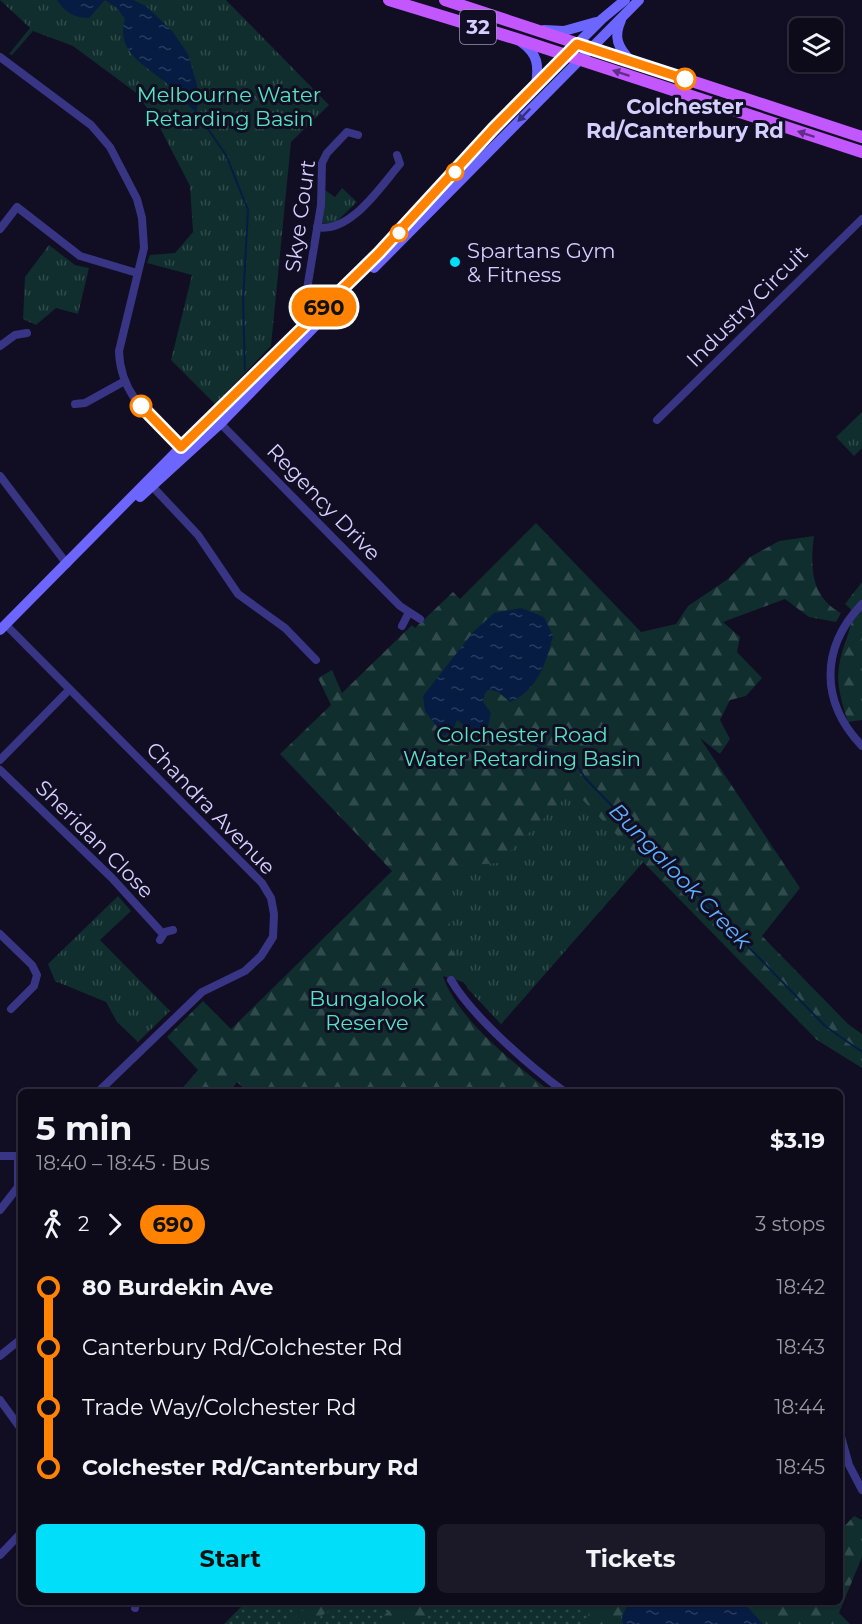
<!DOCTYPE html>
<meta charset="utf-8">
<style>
:root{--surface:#0d0a1a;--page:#1b1827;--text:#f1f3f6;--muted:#9a9aa2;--line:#2d2b39;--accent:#00defa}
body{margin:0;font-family:Montserrat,sans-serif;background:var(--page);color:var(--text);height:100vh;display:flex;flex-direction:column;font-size:22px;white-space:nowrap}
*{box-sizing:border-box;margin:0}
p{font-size:20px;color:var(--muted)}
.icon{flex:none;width:33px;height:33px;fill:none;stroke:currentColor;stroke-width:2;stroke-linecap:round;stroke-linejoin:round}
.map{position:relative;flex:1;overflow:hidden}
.side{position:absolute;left:18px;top:1089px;width:825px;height:516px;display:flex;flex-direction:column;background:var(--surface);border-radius:9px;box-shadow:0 2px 4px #0004,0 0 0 2px var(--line)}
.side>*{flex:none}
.badge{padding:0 12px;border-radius:20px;font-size:21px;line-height:39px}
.controls{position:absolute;left:789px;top:18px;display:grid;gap:12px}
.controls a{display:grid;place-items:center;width:54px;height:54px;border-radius:9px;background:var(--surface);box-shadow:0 2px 4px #0004,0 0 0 2px var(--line);font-size:30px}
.map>.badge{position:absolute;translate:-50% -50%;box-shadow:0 0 0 3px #fff}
.legs{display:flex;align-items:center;gap:9px;height:66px;padding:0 18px;font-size:20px}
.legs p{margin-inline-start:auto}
.summary{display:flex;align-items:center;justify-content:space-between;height:102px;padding:0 18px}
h1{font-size:33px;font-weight:700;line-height:45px}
.primary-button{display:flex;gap:12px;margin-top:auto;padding:12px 18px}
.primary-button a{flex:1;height:69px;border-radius:9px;background:var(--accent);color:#111;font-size:24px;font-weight:700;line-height:69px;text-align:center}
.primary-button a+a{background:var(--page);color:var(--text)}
ul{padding:0 18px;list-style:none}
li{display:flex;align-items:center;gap:21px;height:60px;font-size:22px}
li i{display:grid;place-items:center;width:9px;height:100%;margin:0 8px;background:currentColor}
li i::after{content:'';width:15px;height:15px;margin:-8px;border:4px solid;border-radius:50%;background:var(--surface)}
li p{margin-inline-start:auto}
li:first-child i{background:linear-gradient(#0000 50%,currentColor 0)}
li:last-child i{background:linear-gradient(currentColor 50%,#0000 0)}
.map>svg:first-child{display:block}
</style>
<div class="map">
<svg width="862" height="1624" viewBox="0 0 862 1624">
<defs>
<pattern id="grass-dots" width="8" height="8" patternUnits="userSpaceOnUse" patternTransform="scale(1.5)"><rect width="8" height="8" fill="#0f2e2d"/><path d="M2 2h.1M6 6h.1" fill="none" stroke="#314b4c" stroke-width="1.8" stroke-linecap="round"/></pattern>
<pattern id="forest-firs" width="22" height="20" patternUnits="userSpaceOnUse" patternTransform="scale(1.5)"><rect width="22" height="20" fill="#0f2e2d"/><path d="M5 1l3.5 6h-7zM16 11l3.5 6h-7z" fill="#314b4c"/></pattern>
<pattern id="park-tufts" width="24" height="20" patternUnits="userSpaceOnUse" patternTransform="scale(1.5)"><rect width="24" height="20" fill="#0f2e2d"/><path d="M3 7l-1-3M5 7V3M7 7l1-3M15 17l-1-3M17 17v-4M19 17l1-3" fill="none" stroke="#314b4c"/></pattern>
<pattern id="water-ripples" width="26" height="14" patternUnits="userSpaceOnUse" patternTransform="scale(1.5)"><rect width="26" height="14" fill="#071c42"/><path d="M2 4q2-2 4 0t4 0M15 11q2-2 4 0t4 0" fill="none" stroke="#2a3c5e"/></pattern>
</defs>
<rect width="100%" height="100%" fill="#110d23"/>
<path fill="url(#grass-dots)" d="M246 1602H770L792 1624H224Z"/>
<g fill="url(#forest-firs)">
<path d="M536 523 641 632 676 624 688 606 728 579 750 557 779 541 814 536C810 568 811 597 841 613L836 622 809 617 785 599 723 622 740 637 737 652 762 678 746 696 730 700 720 720 730 739 720 754 700 738 800 888 762 936 848 1024 862 1034V1068L817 1040 643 862 501 1024 463 982 443 976C457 1019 515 1064 551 1092H248L237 1082 230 1092H179L198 1070 167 1037 203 1001 231 1029 392 871 280 754 331 705 318 678 332 670 342 693 412 625 415 628 453 592 460 599Z"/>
<path d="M862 582V720L848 722C837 688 834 673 846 640 850 630 850 623 856 614L845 604Z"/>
<path d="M854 1516 862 1520V1557L839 1613 850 1624H766L746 1602H840V1531Z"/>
<path d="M312 1602H341L310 1624H288Z"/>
<path d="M397 1602H442L421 1624H376Z"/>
<path d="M593 1602H629L620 1619 621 1624H585Z"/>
</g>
<g fill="url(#park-tufts)">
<path d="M0 0H226L329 105 291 142 271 346 215 404 171 360 192 275 147 263 150 255 175 253 193 232 190 186 156 120 135 92 73 46 33 31 12 55 9 54 30 28Z"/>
<path d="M342 188 357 202 335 223H322L325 190 335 197Z"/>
<path d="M49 245 75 265 89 268 78 314 56 308 36 325 23 319 25 277Z"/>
<path d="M862 412V448L854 456 836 437Z"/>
<path d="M573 790 643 862 501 1024 467 988 463 964 452 952 445 867 498 863Z"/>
<path d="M118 896 131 911 100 940 170 1011 138 1042 117 1022 106 1002 55 981 48 964Z"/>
</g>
<g fill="url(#water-ripples)">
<path d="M57 0H133L146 6 172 31 188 54 197 85V113C184 103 173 87 160 78 139 62 116 48 125 19L117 8 105 0 89 18C74 18 65 12 57 0Z"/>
<path d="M521 608 544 617 553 636C546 663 538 690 510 702L498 692 489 689 485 693 483 702 491 713 486 736 478 735 457 720 454 728 444 736 425 711 423 696 474 631 494 613Z"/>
<path d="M629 1602H743L763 1624H623L622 1617Z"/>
</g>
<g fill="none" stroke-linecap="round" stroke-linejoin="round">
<g stroke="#071c42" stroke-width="2">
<path d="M197 113 226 155 248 210 243 302 245 370"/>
<path d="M486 736 498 740 522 736 539 747 572 757 585 778 825 1026 862 1052"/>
</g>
<g stroke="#393585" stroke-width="8">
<path d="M0 57 91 125 110 147 137 199 142 218 144 248 119 351C120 397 154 420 185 451"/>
<path d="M317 227C350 234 380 187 400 164L397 155"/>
<path d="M0 229 17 207 80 256 137 273"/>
<path d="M318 316 305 301 321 205 322 163 327 153 347 132 358 135"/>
<path d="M0 346 15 335 27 333"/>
<path d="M75 404 85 403 123 382"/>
<path d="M657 420 862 219"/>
<path d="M218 421 400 606 420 619"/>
<path d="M0 476 67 564"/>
<path d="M150 484 198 535 238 594 285 628 316 660"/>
<path d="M862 604C820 648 820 702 862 746"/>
<path d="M6 625 262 883 271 898 274 914 273 937 261 956 245 971 202 992 98 1092"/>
<path d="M402 626 408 614"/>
<path d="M0 760 69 690"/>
<path d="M0 770 112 878 163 934"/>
<path d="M0 934 32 965 37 975 34 986 11 1009"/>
<path d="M160 940 165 932 173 930"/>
<path d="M451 980C472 1016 530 1067 565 1092"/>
<path d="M0 1156H21"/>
<path d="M0 1210 18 1187V1157"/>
<path d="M0 1356 21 1339"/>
<path d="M0 1400 21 1429"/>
<path d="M840 1433 849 1465 862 1490"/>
<path d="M0 1555 21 1533"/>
<path d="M135 1608 136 1602"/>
</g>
<g stroke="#6c66ff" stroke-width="10">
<path d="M621 20C613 37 618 48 631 61"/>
<path d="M544 30 564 31 596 22"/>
<path d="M521 42C538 54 539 65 536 85"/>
<path d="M374 268 639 0"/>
<path d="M140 497 221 423 322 319"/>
<path d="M0 630 181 447 379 253 507 114 602 19 625 0"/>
</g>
<g stroke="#c256ff" stroke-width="12">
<path d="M389 0 517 39 862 152"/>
<path d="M445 0 862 137"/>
</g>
</g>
<defs><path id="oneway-solid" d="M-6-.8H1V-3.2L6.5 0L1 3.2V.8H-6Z" transform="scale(1.5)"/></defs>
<g fill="#612e86">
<use href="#oneway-solid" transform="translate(621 73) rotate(-162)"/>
<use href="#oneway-solid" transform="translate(806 134) rotate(-162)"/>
</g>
<use fill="#35317b" href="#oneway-solid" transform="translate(524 115) rotate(134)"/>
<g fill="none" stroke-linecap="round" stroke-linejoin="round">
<g stroke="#fff" stroke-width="14">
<path id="line-1" d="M141 406 181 447 379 253 493 129 577 44 685 79"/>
</g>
<use href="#line-1" stroke="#ff8200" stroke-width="9"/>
</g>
<g fill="#fff" stroke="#ff8200" stroke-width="3">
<circle cx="685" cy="79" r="10"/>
<circle cx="455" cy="172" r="8"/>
<circle cx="399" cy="233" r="8"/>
<circle cx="141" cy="406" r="10"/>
</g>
<circle fill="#00defa" stroke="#110d23" stroke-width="2" cx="455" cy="262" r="6"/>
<g text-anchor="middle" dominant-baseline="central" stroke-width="6" stroke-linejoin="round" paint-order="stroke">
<rect fill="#110d23" stroke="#9a95bd" stroke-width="1.5" x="460" y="10" width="36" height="34" rx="4.5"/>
<g font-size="20" font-weight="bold" fill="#d5cfff">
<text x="478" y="27">32</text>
</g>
<g font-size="21" fill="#55e5c3" stroke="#110d23">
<text x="229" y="94">Melbourne Water<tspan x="229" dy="24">Retarding Basin</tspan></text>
<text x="522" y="734">Colchester Road<tspan x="522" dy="24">Water Retarding Basin</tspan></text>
<text x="367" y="998">Bungalook<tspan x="367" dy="24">Reserve</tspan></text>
</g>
<g font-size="21" font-weight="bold" fill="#d5cfff" stroke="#110d23">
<text x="685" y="106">Colchester<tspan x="685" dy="24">Rd/Canterbury Rd</tspan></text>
</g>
<g font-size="21" fill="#d5cfff" stroke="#110d23">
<text transform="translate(300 216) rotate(-82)">Skye Court</text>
<text transform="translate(747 306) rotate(-45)">Industry Circuit</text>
<text transform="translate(324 502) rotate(46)">Regency Drive</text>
<text transform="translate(211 808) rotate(46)">Chandra Avenue</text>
<text transform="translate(95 839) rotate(45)">Sheridan Close</text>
</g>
<g font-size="21" fill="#d5cfff" stroke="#110d23" text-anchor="start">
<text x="467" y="250">Spartans Gym<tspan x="467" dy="24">&amp; Fitness</tspan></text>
</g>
<g font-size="22" font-style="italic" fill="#5db2ff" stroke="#110d23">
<text transform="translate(680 876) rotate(46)">Bungalook Creek</text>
</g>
</g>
</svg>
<div class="controls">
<a><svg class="icon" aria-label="layers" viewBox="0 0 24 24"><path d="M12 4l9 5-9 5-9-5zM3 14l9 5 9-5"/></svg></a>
</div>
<b class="badge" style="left:324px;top:307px;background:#ff8200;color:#111">690</b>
<section class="side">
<div class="summary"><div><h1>5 min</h1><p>18:40 – 18:45 · Bus</p></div><b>$3.19</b></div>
<div class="legs"><svg class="icon" aria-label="walk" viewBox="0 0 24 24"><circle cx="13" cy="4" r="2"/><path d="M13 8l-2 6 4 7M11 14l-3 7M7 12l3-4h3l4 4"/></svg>2<svg class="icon" aria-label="forward" viewBox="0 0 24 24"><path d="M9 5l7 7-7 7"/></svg><b class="badge" style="background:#ff8200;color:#111">690</b><p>3 stops</p></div>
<ul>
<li><i style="color:#ff8200"></i><b>80 Burdekin Ave</b><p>18:42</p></li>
<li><i style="color:#ff8200"></i><span>Canterbury Rd/Colchester Rd</span><p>18:43</p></li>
<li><i style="color:#ff8200"></i><span>Trade Way/Colchester Rd</span><p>18:44</p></li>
<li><i style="color:#ff8200"></i><b>Colchester Rd/Canterbury Rd</b><p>18:45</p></li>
</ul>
<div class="primary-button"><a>Start</a><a>Tickets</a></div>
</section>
</div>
